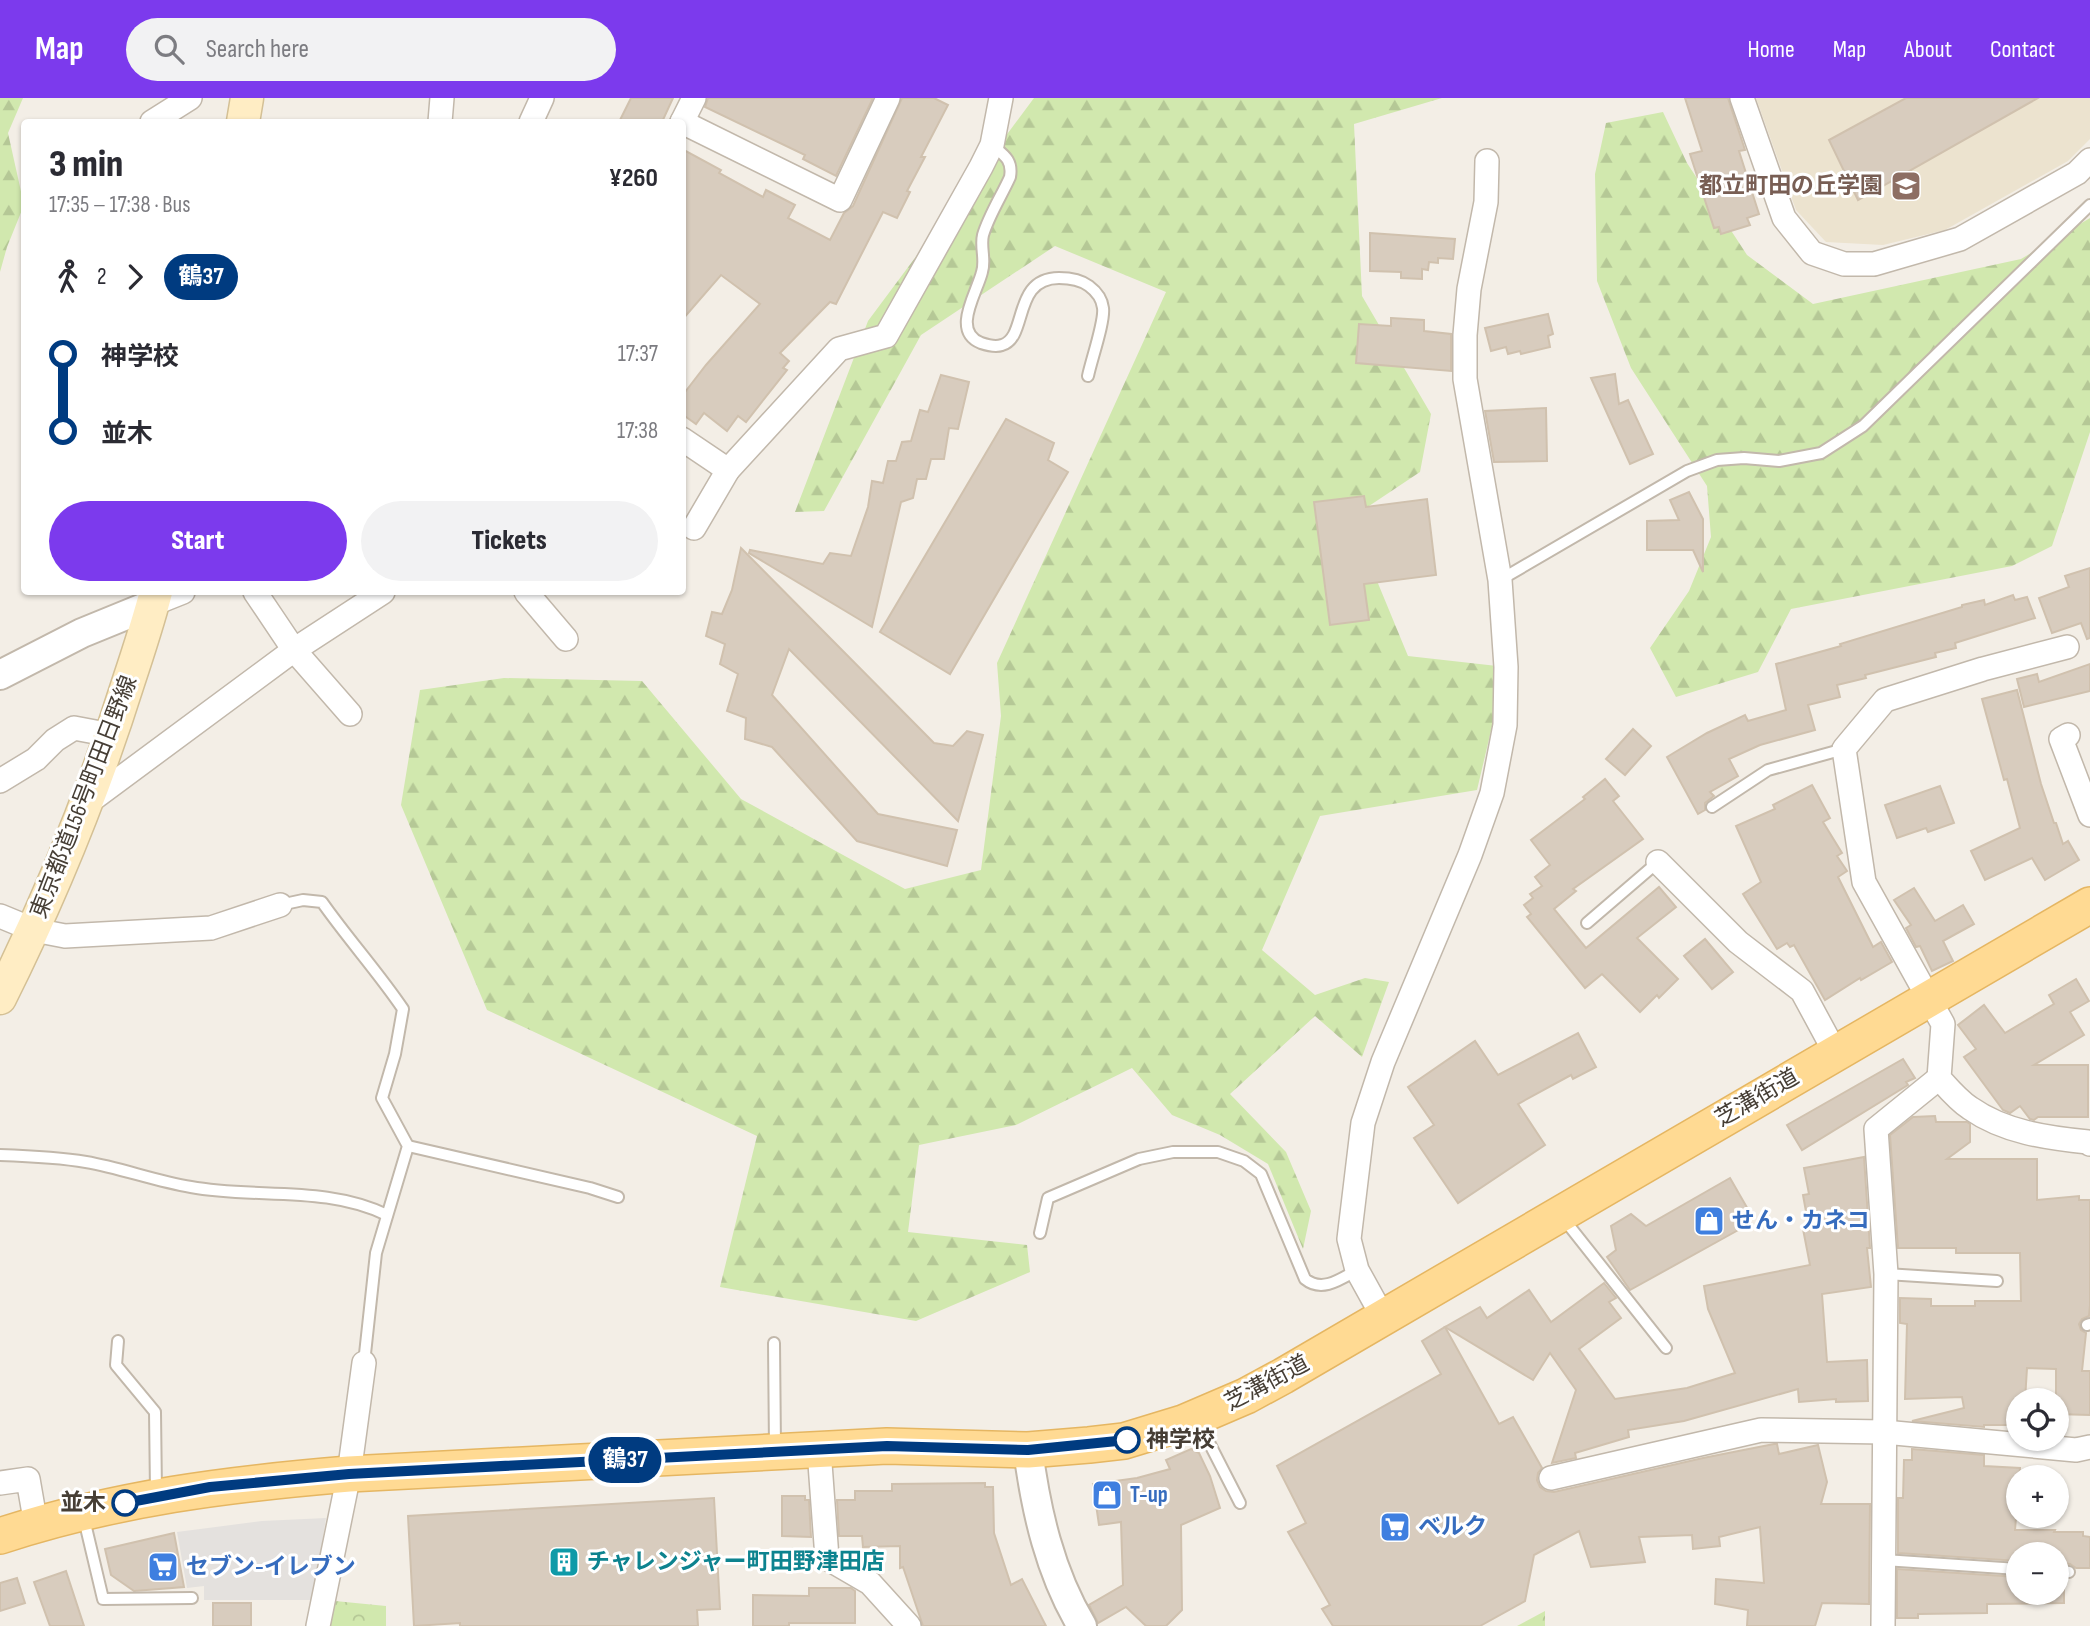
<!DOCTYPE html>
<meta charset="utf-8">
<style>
:root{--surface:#fff;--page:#f2f2f3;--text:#2b2b33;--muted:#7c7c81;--accent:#7c3aed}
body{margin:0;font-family:"Sofia Sans Condensed","Noto Sans JP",sans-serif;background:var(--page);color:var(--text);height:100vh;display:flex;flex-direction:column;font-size:26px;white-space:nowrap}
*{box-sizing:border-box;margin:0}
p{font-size:23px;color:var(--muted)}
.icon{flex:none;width:38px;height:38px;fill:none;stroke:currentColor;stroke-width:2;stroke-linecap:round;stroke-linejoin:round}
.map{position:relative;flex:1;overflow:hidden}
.drawer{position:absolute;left:21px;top:21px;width:665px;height:476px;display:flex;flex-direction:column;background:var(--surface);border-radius:7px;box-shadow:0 2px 5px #0004}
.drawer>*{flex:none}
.badge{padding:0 14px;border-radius:23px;font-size:24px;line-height:46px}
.buttons{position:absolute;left:2006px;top:1290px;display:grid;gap:14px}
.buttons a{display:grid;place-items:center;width:63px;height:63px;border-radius:50%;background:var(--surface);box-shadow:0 2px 5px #0004;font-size:35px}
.map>.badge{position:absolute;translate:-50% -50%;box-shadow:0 0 0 4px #fff}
.legs{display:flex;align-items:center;gap:10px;height:77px;padding:0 28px;font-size:23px}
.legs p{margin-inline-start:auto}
.head{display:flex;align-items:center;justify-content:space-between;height:119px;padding:0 28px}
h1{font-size:38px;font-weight:800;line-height:52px}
.action{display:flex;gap:14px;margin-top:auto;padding:14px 28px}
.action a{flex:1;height:80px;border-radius:42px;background:var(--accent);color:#fff;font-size:28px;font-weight:800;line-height:80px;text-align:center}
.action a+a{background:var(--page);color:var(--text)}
ul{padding:0 28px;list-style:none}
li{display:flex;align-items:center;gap:24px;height:77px;font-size:26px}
li i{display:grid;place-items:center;width:10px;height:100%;margin:0 9px;background:currentColor}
li i::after{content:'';width:18px;height:18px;margin:-9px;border:5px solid;border-radius:50%;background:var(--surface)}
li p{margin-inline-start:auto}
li:first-child i{background:linear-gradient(#0000 50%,currentColor 0)}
li:last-child i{background:linear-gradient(currentColor 50%,#0000 0)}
header{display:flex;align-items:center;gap:42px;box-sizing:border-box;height:98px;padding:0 35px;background:var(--accent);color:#fff}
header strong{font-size:33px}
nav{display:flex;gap:38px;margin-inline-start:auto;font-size:24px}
.search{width:490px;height:63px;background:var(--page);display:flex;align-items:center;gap:18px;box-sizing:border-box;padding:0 24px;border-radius:38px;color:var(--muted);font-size:26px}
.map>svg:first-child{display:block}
</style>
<header>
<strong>Map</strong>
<div class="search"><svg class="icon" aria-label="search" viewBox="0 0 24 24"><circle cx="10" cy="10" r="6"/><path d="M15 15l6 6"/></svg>Search here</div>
<nav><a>Home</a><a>Map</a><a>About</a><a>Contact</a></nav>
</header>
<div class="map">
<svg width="2090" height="1528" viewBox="0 0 2090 1528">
<defs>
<pattern id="forest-firs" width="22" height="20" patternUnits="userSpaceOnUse" patternTransform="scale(1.75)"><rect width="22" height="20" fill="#d1e8ae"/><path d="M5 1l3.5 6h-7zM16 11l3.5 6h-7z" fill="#b5c896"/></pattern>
<pattern id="park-crowns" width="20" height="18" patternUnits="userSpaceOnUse" patternTransform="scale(1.75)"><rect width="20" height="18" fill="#d1e8ae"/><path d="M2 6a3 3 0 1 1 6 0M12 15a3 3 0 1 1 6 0" fill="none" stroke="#b5c896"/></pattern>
</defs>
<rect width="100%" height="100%" fill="#f3eee6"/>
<path fill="#ece3cf" d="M1756 0H2090V41L2068 63 1945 132 1883 147 1826 144 1796 112Z"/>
<g fill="url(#forest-firs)">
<path d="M0 0H23L8 35 24 107 7 149 0 174Z"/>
<path d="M1034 0H1442L1354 26 1362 198 1431 316 1420 374 1351 420 1408 558 1506 569 1477 692 1320 718 1262 852 1315 897 1365 880 1389 884 1362 959 1315 918 1230 996 1286 1054 1311 1113 1303 1151 1268 1066 1220 1037 1172 1017 1132 970 1016 1027 919 1047 908 1134 1027 1147 1030 1174 916 1223 720 1189 757 1038 487 912 401 707 420 592 504 580 642 583 741 701 905 791 981 772 1001 618 997 565 1166 194 1055 148 921 237 824 413 795 414 868 223Z"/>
<path d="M1663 14 1687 65 1747 157 1813 206 2021 161 2090 120V334L2052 448 2012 468 1791 511 1758 574 1676 599 1650 550 1689 493 1711 439 1707 388 1631 270 1597 183 1595 76 1606 25Z"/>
</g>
<g fill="url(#park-crowns)">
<path d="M335 1503 386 1508V1528H330Z"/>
<path d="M1545 1513V1528H1517Z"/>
</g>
<path fill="#e4e1de" d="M326 1420 313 1502H204V1488L187 1490 177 1434 262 1423Z"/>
<g fill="#d8ccbe" stroke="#d0c1ae" stroke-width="2">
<path d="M631 0H673L662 24H619Z"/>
<path d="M708 0H873L836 78 803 61 805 57 705 9Z"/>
<path d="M902 0H934L948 7 921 59H925L907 93 910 94 897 120 883 114 836 206 830 204 780 255 789 263 783 270 787 272 746 324 738 318 727 333 704 315 696 326 682 316V298L706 267 760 206 721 177 682 222V51L721 72 719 75 763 99 766 92 795 107 788 120 830 142 844 115 853 108Z"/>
<path d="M1685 0H1728L1745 52 1739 53 1759 116 1747 120 1750 127 1721 136 1719 129 1714 130 1690 56 1702 53Z"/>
<path d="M1906 0H2038L1858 102 1829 42Z"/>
<path d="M1370 135 1455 141 1453 161 1438 160V165L1429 164 1428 172 1422 171V181L1401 180V174L1370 173Z"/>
<path d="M1548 216 1553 236 1548 238 1550 249 1521 256 1520 253 1508 256 1506 249 1491 253 1485 230Z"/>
<path d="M1391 220 1424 222V233L1451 236V273L1356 265 1359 226 1391 228Z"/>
<path d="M1615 276 1619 306 1628 302 1653 356 1630 366 1591 280Z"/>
<path d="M941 277 969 284 958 331 949 330 944 361H931L926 381H917L913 400 901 404 872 529 749 455 750 452 823 466 830 455 851 458 868 409 872 383 883 385 888 363H896L902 344 911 343 920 312 928 314Z"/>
<path d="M1546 310 1547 363 1494 364 1485 313Z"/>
<path d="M1006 321 1054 345 1048 362 1068 374 950 576 880 534Z"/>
<path d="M1689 394 1703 421V474L1693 452H1647V423L1679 422 1670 402Z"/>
<path d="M1364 398 1366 409 1427 401 1436 477 1364 486 1369 522 1330 527 1314 404Z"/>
<path d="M741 450 934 645 953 648 967 633 983 637 958 723 789 551 772 597 878 716 957 732 947 768 857 743 772 649 745 641 746 620 727 613 738 576 720 566 725 546 706 538 712 514 722 516 732 492Z"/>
<path d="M2090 470V540L2087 541 2081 525 2052 535 2039 500 2069 489 2065 478Z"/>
<path d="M2013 497 2015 502 2027 499 2035 520 1955 545 1956 550 1935 555 1936 559 1865 577 1866 580 1837 587 1840 599 1808 607 1815 632 1760 647 1729 661 1738 678 1710 694 1714 698 1705 705V712L1698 716 1667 659 1707 635 1745 617 1748 623 1786 612 1776 566 1841 548 1840 546 1962 509V507L1984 502 1985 507Z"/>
<path d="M2090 566V593L2024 609 2017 581 2037 576 2039 584Z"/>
<path d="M2017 592 2041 686 2054 725H2056L2063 746 2068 743 2079 762 2045 782 2032 760 1985 782 1971 753 2020 730 2007 681 2004 682 1982 601Z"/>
<path d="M1633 631 1651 648 1625 677 1606 661Z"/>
<path d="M1605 681 1619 698 1613 703 1643 741 1573 791 1576 793 1554 811 1586 850 1659 789 1676 809 1637 840 1678 881 1659 900 1657 897 1640 914 1602 876 1585 890 1527 819 1531 816 1524 807 1533 800 1530 796 1542 788 1535 779 1550 767 1531 742 1585 701 1583 699Z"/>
<path d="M1812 687 1830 720 1823 724 1842 755 1837 758 1847 773 1838 779 1873 849 1881 844 1892 864 1861 882 1860 880 1825 902 1794 847 1790 849 1787 845 1777 851 1743 796 1761 784 1736 728 1775 711 1773 707Z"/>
<path d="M1940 688 1954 725 1928 734 1926 730 1897 740 1885 707Z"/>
<path d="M1914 790 1935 823 1963 807 1974 826 1943 843 1953 863 1932 873 1920 848 1916 849 1906 830 1911 827 1894 802Z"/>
<path d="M1705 841 1733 874 1712 891 1684 858Z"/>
<path d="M2076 881 2089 903 2070 914 2084 937 2034 967H2088V1019H2038L2034 1022 2030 1021 2020 1008 2010 1015 2003 1012 1964 959 1976 951 1958 927 1984 907 2005 935 2054 906 2049 897Z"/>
<path d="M1578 935 1596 969 1573 981 1571 977 1518 1006 1545 1047 1458 1105 1414 1040 1434 1027 1408 989 1475 943 1498 977Z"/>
<path d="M1903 961 1915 980 1906 984 1908 987 1802 1052 1787 1027Z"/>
<path d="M1935 1018 1936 1024H1967L1970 1026V1044L1947 1061H2037V1102L2079 1098V1102H2090V1207L2089 1218 2082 1221 2079 1226 2081 1232 2086 1235 2082 1273H2090V1317L2056 1316V1271L2027 1270 2025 1302H2018L2017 1327H1984V1329L1912 1323 1964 1310 1962 1299 1905 1301 1907 1226 1900 1225V1200L1931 1201V1208H1975V1203H2021L2020 1155H1956V1150H1898L1890 1037 1913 1019Z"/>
<path d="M1864 1059 1870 1150H1867L1871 1189 1822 1196 1827 1264 1867 1262 1868 1303 1836 1304V1301L1799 1304 1798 1291 1684 1323 1628 1332 1629 1339 1575 1355 1576 1360 1552 1365 1576 1292 1550 1255 1533 1282 1445 1229 1480 1209 1487 1220 1529 1192 1551 1224 1604 1185 1616 1200 1609 1204 1621 1220 1579 1251 1615 1301 1687 1290 1735 1275 1708 1211 1704 1188 1810 1167 1803 1131 1809 1130 1803 1097 1809 1096 1804 1070Z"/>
<path d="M1730 1080 1749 1113 1745 1115 1751 1125 1630 1192 1607 1159 1616 1152 1611 1128 1631 1116 1646 1128Z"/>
<path d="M1445 1229 1499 1326 1513 1319 1542 1370 1538 1375 1537 1382 1540 1389 1546 1393 1554 1394 1703 1360 1774 1346H1777L1779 1356 1818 1347 1827 1384 1821 1406H1870L1869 1506 1822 1505 1815 1528H1747L1748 1512 1715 1506 1716 1481 1764 1485 1760 1429 1719 1439 1720 1448 1693 1451 1692 1437 1639 1439 1645 1464 1591 1469 1579 1433 1534 1457 1525 1503 1480 1528H1333L1322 1511 1330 1507 1288 1434 1306 1425 1277 1368 1441 1276 1422 1243Z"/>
<path d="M1191 1351 1199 1355 1210 1378 1220 1410 1181 1427 1182 1512 1166 1528H1146L1126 1509 1098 1525 1089 1507 1123 1487 1121 1424 1099 1427 1093 1386 1137 1380 1170 1371 1166 1362Z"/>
<path d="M1912 1351 1984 1357V1368L2020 1370 2015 1432H2055L2054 1434H2083V1438L2090 1439V1470H2076L2070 1466 2056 1465V1456H2018V1463L1898 1455V1400H1903L1904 1362H1912Z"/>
<path d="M985 1385V1389H993L994 1435 1011 1487 1022 1481 1046 1528H923L903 1469 900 1470V1448L863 1449 862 1438H839L837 1402H855V1393H892V1386Z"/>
<path d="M782 1398H805V1402H809L811 1439 782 1438Z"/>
<path d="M714 1400 720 1511 697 1512 698 1528H460V1525L414 1528 408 1418Z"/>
<path d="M174 1435 184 1489 134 1493 111 1477 105 1451Z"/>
<path d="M1897 1471 2018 1479V1494H2056V1481L2064 1482V1505L1987 1506V1515L1918 1516V1520H1897Z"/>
<path d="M66 1473 84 1528H50L34 1484Z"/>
<path d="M17 1480 25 1505 0 1513V1485Z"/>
<path d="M809 1490H851L855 1493V1525H789V1528H753V1497L809 1498Z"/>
<rect x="213" y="1505" width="38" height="23"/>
</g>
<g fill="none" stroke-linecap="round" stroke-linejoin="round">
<g stroke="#c2b8ab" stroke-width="14">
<g id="service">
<path d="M992 47C1004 57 1013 62 1010 79 1002 97 989 117 983 137 980 149 986 162 982 174 977 195 951 233 981 245 987 247 996 249 1002 247 1028 240 1012 180 1059 180 1069 180 1081 182 1089 188 1097 194 1102 201 1103 210 1105 223 1091 263 1088 278"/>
<path d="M1500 482 1687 373 1717 362 1744 360 1779 363 1821 355 1863 328 2090 107"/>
<path d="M1712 709 1768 672 1844 651"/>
<path d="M280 807 303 802 322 804C348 841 378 874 403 911L395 956 382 1000 408 1048 376 1155 364 1265"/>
<path d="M1587 825 1658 764"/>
<path d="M408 1048 590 1090 618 1099"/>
<path d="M0 1057C29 1058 57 1059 86 1064 121 1070 155 1083 191 1089 255 1101 326 1087 387 1117"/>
<path d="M1563 1120 1666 1250"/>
<path d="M1040 1135 1048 1100 1139 1061 1173 1054H1218L1244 1063 1261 1076 1305 1181C1322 1195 1341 1181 1357 1172"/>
<path d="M1886 1176 1997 1183"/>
<path d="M2087 1227 2090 1226"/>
<path d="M118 1243 116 1267 155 1314 156 1394"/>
<path d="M774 1245 775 1350"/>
<path d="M1198 1323 1240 1405"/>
<path d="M84 1421 103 1501 192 1500"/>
<path d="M1884 1462 2018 1471"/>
<path d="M2056 1473 2069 1474"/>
</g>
</g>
<g stroke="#c2b8ab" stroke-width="26">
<g id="minor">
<path d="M1742 0 1784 120 1812 155 1844 166H1874L1960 141 2077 75 2090 62"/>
<path d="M152 24 190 0"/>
<path d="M440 24 442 0"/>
<path d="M531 24 542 0"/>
<path d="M682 24 840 102 888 0"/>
<path d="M682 24 694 0"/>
<path d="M682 341 728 372"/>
<path d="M694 430 728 372 839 251 886 238 981 69 992 47 1001 0"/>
<path d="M255 494 294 552 350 616"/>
<path d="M526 494 566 541"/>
<path d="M153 506 183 494"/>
<path d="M2067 549 1983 571 1885 602 1844 651 1864 784 1943 926 1939 980C1948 990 1958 1002 1970 1010 2004 1034 2047 1040 2088 1044L2090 1046"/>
<path d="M2068 637 2061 641 2090 717"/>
<path d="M0 683 36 661 55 642 74 630 111 637"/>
<path d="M86 706 294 552 383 494"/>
<path d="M1658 764 1738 844 1802 893 1835 954"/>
<path d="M0 818 34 832 65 838 211 830 280 807"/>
<path d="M1383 1219 1357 1172 1349 1141 1363 1025 1383 964 1470 757 1492 695 1505 627 1506 569 1500 482 1465 281V237L1469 191 1486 104 1487 63"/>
<path d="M819 1352 827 1460 870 1485 909 1528"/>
<path d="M1551 1380 1761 1332 1884 1334 2076 1352 2090 1349"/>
<path d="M0 1385 28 1381 36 1427"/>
<path d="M318 1528 349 1376 364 1265"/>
<path d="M1883 1528 1886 1176 1876 1031 1939 980"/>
</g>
</g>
<g stroke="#c2b8ab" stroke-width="32">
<g id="tertiary">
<path d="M0 577 82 535 153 506"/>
<path d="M1028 1352C1036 1413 1050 1475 1082 1528"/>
</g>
</g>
<g stroke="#d4c095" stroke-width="35">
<g id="secondary">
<path d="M243 24 247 0"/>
<path d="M0 900C51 798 94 693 128 585 138 555 148 524 156 494"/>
</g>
</g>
<g stroke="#e5b662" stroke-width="38">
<path id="primary" d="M0 1438C116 1400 228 1386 349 1376L887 1348 1028 1352 1089 1347 1124 1343 1183 1325 1246 1298 1283 1278 2090 807"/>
</g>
<use href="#service" stroke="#fff" stroke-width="10"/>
<use href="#minor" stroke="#fff" stroke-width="23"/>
<use href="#tertiary" stroke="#fff" stroke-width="28"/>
<use href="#secondary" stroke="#ffedc4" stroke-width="32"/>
<use href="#primary" stroke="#ffda93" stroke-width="35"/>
</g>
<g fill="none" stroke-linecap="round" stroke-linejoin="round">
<g stroke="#fff" stroke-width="16">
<path id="line-1" d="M125 1405 210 1389 349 1376 887 1348 1028 1352 1127 1342"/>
</g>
<use href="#line-1" stroke="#003b80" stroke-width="10"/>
</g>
<defs>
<g id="school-square" transform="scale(1.575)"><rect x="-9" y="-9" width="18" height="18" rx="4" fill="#8d6e63" stroke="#fff"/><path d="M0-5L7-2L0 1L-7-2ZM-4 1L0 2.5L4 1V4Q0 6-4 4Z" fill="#fff"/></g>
<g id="shop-square" transform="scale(1.575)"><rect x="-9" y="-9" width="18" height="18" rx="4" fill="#3f7fe0" stroke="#fff"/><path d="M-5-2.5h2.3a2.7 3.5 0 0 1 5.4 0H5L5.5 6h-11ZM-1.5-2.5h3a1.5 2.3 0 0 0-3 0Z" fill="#fff"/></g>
<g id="supermarket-square" transform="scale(1.575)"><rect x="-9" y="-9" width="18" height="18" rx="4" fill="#3f7fe0" stroke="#fff"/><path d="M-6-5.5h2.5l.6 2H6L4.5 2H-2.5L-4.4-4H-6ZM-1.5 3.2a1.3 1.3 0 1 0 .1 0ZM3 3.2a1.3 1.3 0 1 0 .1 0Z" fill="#fff"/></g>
<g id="building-square" transform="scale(1.575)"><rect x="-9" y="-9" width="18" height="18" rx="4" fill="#0f9aa8" stroke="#fff"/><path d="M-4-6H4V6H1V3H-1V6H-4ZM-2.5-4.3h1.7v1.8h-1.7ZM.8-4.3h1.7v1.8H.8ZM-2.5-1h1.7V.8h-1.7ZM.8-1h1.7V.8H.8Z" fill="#fff"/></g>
</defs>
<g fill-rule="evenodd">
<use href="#school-square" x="1906" y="88"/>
<use href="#shop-square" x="1709" y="1123"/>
<use href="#shop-square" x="1107" y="1397"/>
<use href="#supermarket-square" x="1395" y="1429"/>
<use href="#building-square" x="564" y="1464"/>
<use href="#supermarket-square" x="163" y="1469"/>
</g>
<g fill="#fff" stroke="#003b80" stroke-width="3.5">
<circle cx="1127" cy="1342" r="12"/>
<circle cx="125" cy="1405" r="12"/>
</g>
<g text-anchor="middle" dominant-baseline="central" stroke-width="6" stroke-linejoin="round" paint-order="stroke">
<g font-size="23" font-weight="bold" fill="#785e54" stroke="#fff" text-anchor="end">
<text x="1883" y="88">都立町田の丘学園</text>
</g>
<g font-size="23" fill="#463e35" stroke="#fff">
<text transform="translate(84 699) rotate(-69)">東京都道156号町田日野線</text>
<text transform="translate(1757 1000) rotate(-30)">芝溝街道</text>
<text transform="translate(1267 1285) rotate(-28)">芝溝街道</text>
</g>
<g font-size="23" font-weight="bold" fill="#366cbe" stroke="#fff" text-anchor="start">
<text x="1732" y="1123">せん・カネコ</text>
<text x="1130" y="1397">T-up</text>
<text x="1418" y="1429">ベルク</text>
<text x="186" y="1469">セブン-イレブン</text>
</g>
<g font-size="23" font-weight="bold" fill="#463e35" stroke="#fff" text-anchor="start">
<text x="1146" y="1342">神学校</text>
<text x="106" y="1405" text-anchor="end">並木</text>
</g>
<g font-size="23" font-weight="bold" fill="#0d838f" stroke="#fff" text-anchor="start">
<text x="587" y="1464">チャレンジャー町田野津田店</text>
</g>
</g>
</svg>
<div class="buttons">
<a><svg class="icon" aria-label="locate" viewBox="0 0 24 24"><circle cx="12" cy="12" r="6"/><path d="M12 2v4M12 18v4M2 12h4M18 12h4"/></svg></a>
<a>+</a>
<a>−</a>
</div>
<b class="badge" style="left:625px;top:1362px;background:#003b80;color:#fff">鶴37</b>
<section class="drawer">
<div class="head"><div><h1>3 min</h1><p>17:35 – 17:38 · Bus</p></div><b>¥260</b></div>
<div class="legs"><svg class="icon" aria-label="walk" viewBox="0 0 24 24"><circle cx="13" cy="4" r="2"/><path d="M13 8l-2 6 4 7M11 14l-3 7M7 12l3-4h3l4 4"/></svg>2<svg class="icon" aria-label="forward" viewBox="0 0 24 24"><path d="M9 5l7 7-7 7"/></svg><b class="badge" style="background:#003b80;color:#fff">鶴37</b></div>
<ul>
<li><i style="color:#003b80"></i><b>神学校</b><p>17:37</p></li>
<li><i style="color:#003b80"></i><b>並木</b><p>17:38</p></li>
</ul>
<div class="action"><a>Start</a><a>Tickets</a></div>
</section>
</div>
